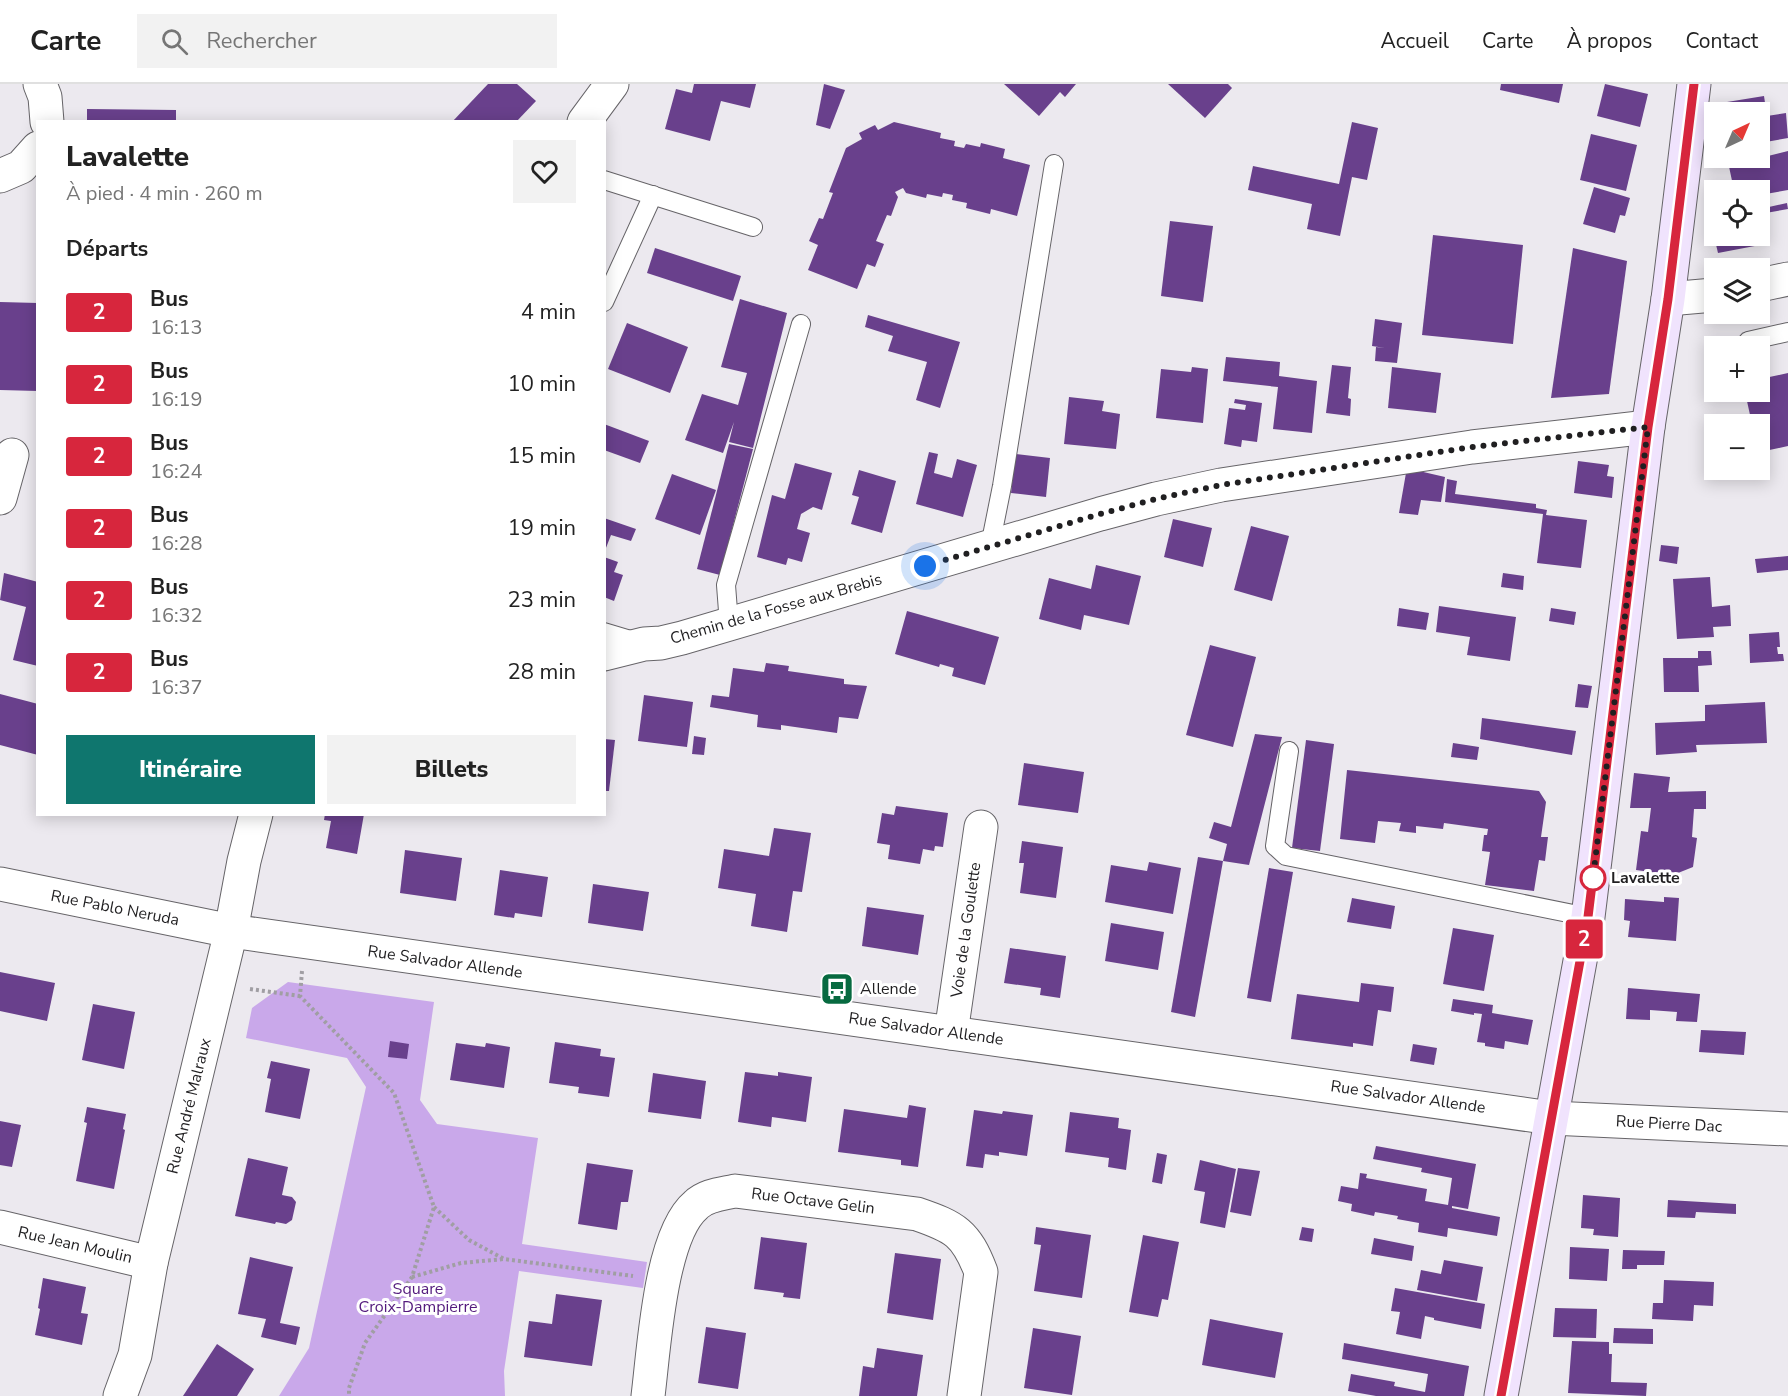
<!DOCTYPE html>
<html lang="fr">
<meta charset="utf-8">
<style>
:root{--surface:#fff;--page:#f2f2f2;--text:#222;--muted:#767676;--line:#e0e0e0;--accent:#0f766e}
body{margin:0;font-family:"Nunito Sans",sans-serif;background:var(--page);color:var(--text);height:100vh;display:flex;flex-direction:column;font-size:22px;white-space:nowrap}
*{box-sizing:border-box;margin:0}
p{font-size:20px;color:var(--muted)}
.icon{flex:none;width:33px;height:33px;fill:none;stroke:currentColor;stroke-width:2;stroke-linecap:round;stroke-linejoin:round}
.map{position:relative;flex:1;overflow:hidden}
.drawer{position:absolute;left:36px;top:36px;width:570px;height:696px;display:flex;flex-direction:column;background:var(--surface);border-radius:0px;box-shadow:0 3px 15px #0003}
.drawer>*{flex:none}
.badge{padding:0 12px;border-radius:4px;font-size:21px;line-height:39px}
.needle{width:39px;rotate:44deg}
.fabs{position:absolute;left:1704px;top:18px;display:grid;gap:12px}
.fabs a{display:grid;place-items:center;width:66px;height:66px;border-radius:0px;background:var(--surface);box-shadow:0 3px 15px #0003;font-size:30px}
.you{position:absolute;width:30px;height:30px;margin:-15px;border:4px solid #fff;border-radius:50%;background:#1a73e8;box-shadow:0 0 0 9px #1a73e833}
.map>.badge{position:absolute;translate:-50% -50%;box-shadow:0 0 0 3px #fff}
h2{padding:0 30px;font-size:22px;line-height:54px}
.round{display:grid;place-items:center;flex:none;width:63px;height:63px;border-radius:0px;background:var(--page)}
.head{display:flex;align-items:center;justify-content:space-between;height:102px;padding:0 30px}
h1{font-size:28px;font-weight:800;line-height:45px}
.button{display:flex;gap:12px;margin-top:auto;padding:12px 30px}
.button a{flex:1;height:69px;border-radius:0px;background:var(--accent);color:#fff;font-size:24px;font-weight:800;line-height:69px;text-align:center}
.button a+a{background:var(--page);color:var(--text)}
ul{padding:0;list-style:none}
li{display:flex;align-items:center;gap:18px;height:72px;padding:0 30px}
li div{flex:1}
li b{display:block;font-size:22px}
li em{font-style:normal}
li .badge{min-width:66px;font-weight:700;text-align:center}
header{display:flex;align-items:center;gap:36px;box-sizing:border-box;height:84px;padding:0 30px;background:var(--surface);border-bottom:2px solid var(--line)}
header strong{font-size:28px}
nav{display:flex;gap:33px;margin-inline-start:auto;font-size:21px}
.search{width:420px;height:54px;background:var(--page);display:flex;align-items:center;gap:15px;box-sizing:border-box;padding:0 21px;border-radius:0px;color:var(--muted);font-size:22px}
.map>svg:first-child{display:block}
</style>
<header>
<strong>Carte</strong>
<div class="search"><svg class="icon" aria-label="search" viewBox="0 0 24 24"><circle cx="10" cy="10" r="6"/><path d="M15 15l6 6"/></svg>Rechercher</div>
<nav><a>Accueil</a><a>Carte</a><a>À propos</a><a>Contact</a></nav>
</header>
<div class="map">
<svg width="1788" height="1312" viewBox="0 0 1788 1312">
<rect width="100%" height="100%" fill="#ece9ef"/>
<path fill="#c9a8ea" d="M288 898 434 918 420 1016 437 1040 538 1054 522 1160 647 1178 643 1204 519 1187 504 1287 505 1312H279L309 1264 366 1003 347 974 246 954 252 924Z"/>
<g fill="#69408c">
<path d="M488 0H517L536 17 516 38H452Z"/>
<path d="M694 0H756L750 24 721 17 710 57 665 45 676 5 692 9Z"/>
<path d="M824 0 845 6 830 45 816 41Z"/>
<path d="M1004 0H1076L1065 13 1060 8 1039 32Z"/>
<path d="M1168 0H1228L1232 4 1205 34Z"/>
<path d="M1501 0H1563L1559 19 1500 6Z"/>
<path d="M1605 0 1648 10 1640 43 1597 32Z"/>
<path d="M1764 12 1767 32 1786 29 1788 54 1760 59V28H1728L1727 18Z"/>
<path d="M87 25 176 26V38H87Z"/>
<path d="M894 38 941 49 940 54 955 57 954 62 964 64 966 60 980 63 981 59 1005 65 1003 74 1030 81 1017 132 991 125 990 130 966 124 967 119 952 116 953 111 943 109 942 113 927 110 926 114 906 109 903 104 895 108 898 113 891 132 887 131 876 157 884 160 875 183 867 180 857 205 808 186 818 161 809 157 819 134 823 135 833 109 829 108 846 64 862 55 859 49 875 41 878 46Z"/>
<path d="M1352 38 1378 44 1367 96 1352 93 1340 152 1307 145 1312 120 1248 106 1253 82 1339 100Z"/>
<path d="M1591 50 1637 61 1626 107 1580 96Z"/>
<path d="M1788 67V106L1760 111V106H1734L1728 78 1760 74Z"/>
<path d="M1594 103 1630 114 1625 132 1620 131 1615 149 1583 140Z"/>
<path d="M1787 119 1788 125 1760 130V125Z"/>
<path d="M1170 137 1213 142 1203 218 1161 212Z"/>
<path d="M1433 151 1523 161 1513 260 1422 251Z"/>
<path d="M1714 152H1758L1760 161 1718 169Z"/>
<path d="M655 164 741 192 733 217 647 189Z"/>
<path d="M1573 164 1627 177 1609 310 1551 314Z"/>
<path d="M740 215 787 229 753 364 729 358 734 338 723 369 685 356 702 310 738 321 747 289 721 283Z"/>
<path d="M0 218 38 219V307L0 306Z"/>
<path d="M868 231 960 258 940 324 916 316 927 278 888 267 893 252 865 243Z"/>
<path d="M1375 235 1402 239 1397 279 1375 277 1376 263 1385 264 1372 262Z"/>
<path d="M627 239 688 263 670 309 608 285Z"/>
<path d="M1226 273 1280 278 1279 292 1317 297 1312 349 1273 345 1278 303 1223 297Z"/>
<path d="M1332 281 1351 283 1348 314 1351 315 1350 332 1326 329Z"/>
<path d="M1192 283 1208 285 1203 339 1156 334 1161 285 1191 288Z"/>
<path d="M1392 283 1441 289 1436 329 1388 324Z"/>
<path d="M1788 289V362L1760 368V340H1752L1745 308H1760V295Z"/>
<path d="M1069 313 1104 317 1102 327 1120 330 1116 365 1064 360Z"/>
<path d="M1235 315 1262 319 1257 358 1242 356 1241 363 1224 360 1229 324 1245 326 1246 321 1234 319Z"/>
<path d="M604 340 649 357 640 379 604 366Z"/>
<path d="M729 360 753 365 720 491 697 485Z"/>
<path d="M929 368 938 370 934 389 952 394 957 375 977 381 963 433 916 420Z"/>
<path d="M1015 370 1050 374 1046 413 1011 409Z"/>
<path d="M1578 377 1609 381 1607 392 1614 393 1612 414 1574 409Z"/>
<path d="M795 379 832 389 822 426 813 423 801 430 797 445 810 449 802 478 788 474 786 481 757 473 772 411 785 415Z"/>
<path d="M859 386 896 397 882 449 851 440 859 413 852 411Z"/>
<path d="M1419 387 1445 393 1441 418 1421 416 1418 431 1399 429 1406 389Z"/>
<path d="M672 390 716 406 700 451 655 435Z"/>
<path d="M1447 395 1457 397 1455 410 1536 420V424L1547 426 1546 431 1587 436 1581 484 1537 479 1543 430 1445 418Z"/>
<path d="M604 434 636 445 631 457 611 451 604 469Z"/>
<path d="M1173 435 1212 444 1203 483 1164 473Z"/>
<path d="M1251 442 1289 452 1272 517 1234 506Z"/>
<path d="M1661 461 1679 463 1677 480 1659 477Z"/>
<path d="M1788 472V486L1757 489 1755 475Z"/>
<path d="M604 473 618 478 614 488 623 491 614 517 604 513Z"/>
<path d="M1096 481 1141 492 1129 541 1084 531 1081 546 1039 535 1049 494 1091 505Z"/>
<path d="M4 489 38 498V582L13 576 26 523 0 516Z"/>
<path d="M1503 489 1524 492 1523 506 1501 503Z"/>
<path d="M1710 493 1712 523 1730 521 1731 542 1713 543 1714 553 1677 555 1673 495Z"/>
<path d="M1439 522 1516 533 1510 577 1467 571 1470 553 1436 548Z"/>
<path d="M1399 524 1429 529 1426 546 1397 542Z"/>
<path d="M1551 524 1576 528 1574 541 1549 537Z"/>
<path d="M907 527 999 553 985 601 952 592 954 584 940 580 939 583 895 570Z"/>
<path d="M1779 548 1780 563H1777L1778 570H1783L1784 577 1750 579 1749 550Z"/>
<path d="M1210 561 1256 573 1233 663 1186 651Z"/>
<path d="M1698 567H1711L1712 581 1698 582 1699 608H1664L1663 574H1698Z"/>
<path d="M766 579 789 582 788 587 844 595V600L867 602 858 635 839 633 837 649 781 641V646L757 643 758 631 710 623 712 611 729 613 733 584 764 588Z"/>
<path d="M1578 600 1592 602 1588 624 1575 623Z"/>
<path d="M0 610 38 620V671L0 661Z"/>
<path d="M644 611 693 618 687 663 638 657Z"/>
<path d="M1765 618 1767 659 1696 661 1697 668 1656 671 1655 639 1705 637V621Z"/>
<path d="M1482 634 1576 647 1572 671 1480 655Z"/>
<path d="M1255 650 1282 653 1249 781 1223 777 1227 760 1209 754 1214 738 1231 743Z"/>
<path d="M694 652 706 654 704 671 692 670Z"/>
<path d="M604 655 615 656 609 707H604Z"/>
<path d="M1306 656 1334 660 1320 767 1292 764Z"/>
<path d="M1453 659 1479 663 1477 676 1451 673Z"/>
<path d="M1024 679 1084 688 1078 729 1018 721Z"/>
<path d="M1347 686 1539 707 1546 718 1541 753H1548L1545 777 1539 776 1534 807 1485 801 1490 768 1482 767 1484 751H1487L1488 745 1444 739 1443 745 1416 742V749L1399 747 1401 739 1378 737 1375 759 1340 755Z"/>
<path d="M1634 689 1670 693 1668 708 1706 707V725H1694L1692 753 1697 754 1693 783 1673 791 1636 786 1641 747 1648 748 1651 724H1630Z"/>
<path d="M896 722 948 729 943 763 935 762 934 767 923 765 920 780 888 775 890 761 877 759 882 729 894 731Z"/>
<path d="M325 730H364L357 770 326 764 331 737 324 736Z"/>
<path d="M774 744 811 749 802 808 793 807 787 848 751 842 756 810 718 804 724 765 769 772Z"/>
<path d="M1022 757 1063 763 1056 814 1020 809 1024 779H1019Z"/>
<path d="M405 766 462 774 456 817 400 809Z"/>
<path d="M1198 773 1223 777 1195 933 1171 928Z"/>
<path d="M1149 778 1181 784 1173 830 1105 818 1111 781 1147 787Z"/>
<path d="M1269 784 1293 788 1271 918 1247 914Z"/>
<path d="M500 786 548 793 542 833 515 829 514 834 494 831Z"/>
<path d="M593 800 649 808 643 847 588 839Z"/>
<path d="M1664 813 1679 814 1676 857 1628 853 1630 837 1624 836 1625 815 1664 818Z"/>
<path d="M1352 814 1395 822 1391 845 1347 838Z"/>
<path d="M867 823 924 831 918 871 862 862Z"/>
<path d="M1111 839 1164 848 1158 886 1105 877Z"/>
<path d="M1453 844 1494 851 1484 907 1443 900Z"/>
<path d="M1010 864 1066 872 1060 914 1040 911 1041 904 1004 899Z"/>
<path d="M0 888 55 899 47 937 0 927Z"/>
<path d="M1361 899 1394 903 1391 928 1378 926 1373 962 1353 959V963L1291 955 1297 910 1359 918Z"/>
<path d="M1628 904 1700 910 1697 938 1676 937 1677 928 1650 926V936L1626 935Z"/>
<path d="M1453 915 1493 921 1492 929 1533 936 1528 961 1505 957 1504 965 1485 962V959L1477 958 1482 930 1474 929V931L1451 927Z"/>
<path d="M93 920 135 928 124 985 82 976Z"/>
<path d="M1701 946 1746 948 1744 971 1699 968Z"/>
<path d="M390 957 409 960 407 975 388 973Z"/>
<path d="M555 958 601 965 600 972 615 974 609 1013 578 1009 579 1003 549 999Z"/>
<path d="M456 959 485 963 486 959 510 963 504 1004 450 996Z"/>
<path d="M1413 960 1437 964 1434 981 1410 977Z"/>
<path d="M271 977 310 985 300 1035 265 1028 271 995 267 994Z"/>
<path d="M745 988 778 992V988L812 993 806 1038 772 1033 771 1043 738 1038Z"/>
<path d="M653 989 706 997 701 1035 648 1028Z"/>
<path d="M909 1021 926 1024 918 1083 901 1081V1076L838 1068 844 1025 907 1034Z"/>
<path d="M87 1023 126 1030 123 1045 125 1046 114 1105 76 1097 87 1039 84 1038Z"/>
<path d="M974 1026 1002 1030 1003 1027 1033 1031 1027 1072 999 1068V1072L985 1070 983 1084 966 1082Z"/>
<path d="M1070 1028 1119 1034 1118 1044 1131 1046 1126 1086 1108 1083 1109 1074 1065 1068Z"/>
<path d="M0 1037 21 1041 12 1083 0 1081Z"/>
<path d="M1376 1062 1476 1080 1468 1125 1452 1122V1124L1500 1133 1497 1152 1448 1144 1447 1153 1418 1148 1419 1139 1397 1135 1398 1132 1375 1128 1374 1132 1351 1127 1352 1120 1338 1117 1341 1102 1358 1105 1360 1089 1367 1090 1366 1094 1427 1105 1425 1117 1448 1121 1452 1094 1421 1088 1422 1084 1373 1075Z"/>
<path d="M1157 1069 1167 1071 1162 1100 1152 1098Z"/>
<path d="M248 1074 288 1083 282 1111 292 1113 296 1118 292 1136 286 1140 276 1138 275 1140 235 1132Z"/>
<path d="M1200 1076 1236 1085 1225 1144 1200 1139 1205 1108 1194 1106Z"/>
<path d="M587 1079 633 1086 628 1118H621L617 1146 578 1140Z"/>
<path d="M1238 1084 1260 1087 1251 1132 1230 1128Z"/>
<path d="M1583 1111 1620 1114 1618 1153 1593 1151 1594 1145 1581 1144Z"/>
<path d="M1668 1116 1736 1120V1130L1696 1128 1695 1134 1667 1133Z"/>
<path d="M1036 1143 1091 1151 1082 1214 1034 1207 1041 1161 1034 1160Z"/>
<path d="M1302 1143 1314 1145 1312 1158 1299 1156Z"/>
<path d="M1143 1151 1179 1158 1168 1216 1162 1215 1158 1233 1129 1228Z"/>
<path d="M761 1153 807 1159 800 1215 783 1213 784 1209 754 1205Z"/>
<path d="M1374 1154 1414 1162 1412 1177 1371 1170Z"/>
<path d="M1570 1163 1609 1165 1607 1197 1569 1195Z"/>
<path d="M1623 1166 1665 1167 1664 1181H1637V1185H1622Z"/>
<path d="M895 1169 941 1175 933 1236 887 1229Z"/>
<path d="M250 1173 293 1183 280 1239 300 1243 296 1261 261 1253 266 1235 238 1230Z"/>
<path d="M1444 1176 1483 1183 1477 1217 1417 1206 1421 1186 1441 1190Z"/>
<path d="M43 1194 86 1203 81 1229 88 1230 82 1261 35 1251 40 1225 38 1224Z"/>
<path d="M1664 1196 1714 1198 1713 1222 1694 1221 1693 1237 1652 1235 1653 1219H1663Z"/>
<path d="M1395 1204 1485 1220 1481 1245 1434 1236V1234L1425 1232 1421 1255 1396 1250 1400 1228 1391 1227Z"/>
<path d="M556 1210 602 1216 592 1282 524 1273 529 1237 552 1240Z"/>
<path d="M1555 1224 1597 1225 1596 1254 1553 1253Z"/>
<path d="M1210 1235 1283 1249 1275 1294 1202 1281Z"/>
<path d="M706 1243 746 1249 738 1305 698 1299Z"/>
<path d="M1033 1244 1081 1252 1072 1311 1024 1304Z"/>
<path d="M1614 1244 1653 1245V1260L1613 1259Z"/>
<path d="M1572 1257 1609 1258V1270H1612L1611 1298 1647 1299 1646 1312 1568 1309Z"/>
<path d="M1344 1259 1469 1282 1464 1312H1376L1348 1307 1351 1290 1395 1298 1394 1302 1425 1308 1428 1290 1342 1275Z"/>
<path d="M217 1260 254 1285 237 1312H183Z"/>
<path d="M877 1264 923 1271 917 1312H859L863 1282 874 1284Z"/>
</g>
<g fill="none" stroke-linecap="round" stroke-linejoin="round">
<g stroke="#666468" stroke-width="20">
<g id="lane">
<path d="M604 96 753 143"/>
<path d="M604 218 653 111"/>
<path d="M1748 257 1788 248"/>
<path d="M990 462 1002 402 1054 80"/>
<path d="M729 540 726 501 801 240"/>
<path d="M604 548 634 557"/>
<path d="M1289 667 1275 762 1286 772 1588 833"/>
</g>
</g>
<g stroke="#666468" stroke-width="35">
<g id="street">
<path d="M40 0 45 13 47 38"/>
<path d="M584 38 612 0"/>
<path d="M0 92 21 83 38 64"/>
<path d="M1760 201 1788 195"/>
<path d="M1668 215 1714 211"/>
<path d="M0 414 12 371"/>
<path d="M604 570 644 560 661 559 682 554 1100 430 1156 415 1221 401 1472 363 1648 343"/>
<path d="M0 800 231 847 1551 1034 1788 1045"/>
<path d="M951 949 981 743"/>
<path d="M0 1143 151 1179"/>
<path d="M120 1312 135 1271 151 1179 231 847 244 777 256 730"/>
<path d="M648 1312C654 1265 660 1151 696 1121 706 1111 722 1110 735 1107L917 1130C955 1143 966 1149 981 1188L964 1312"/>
</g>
</g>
<g stroke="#666468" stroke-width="35">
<path id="secondary" d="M1501 1312 1588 833 1648 343 1668 215 1694 0"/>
</g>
<g stroke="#a09ea3" stroke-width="4" stroke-dasharray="3 3" stroke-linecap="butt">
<path d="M302 887 300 912 394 1009 434 1123 412 1193 365 1259 349 1304V1312"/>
<path d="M250 905 300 912"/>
<path d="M434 1123 469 1156 504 1175 633 1192"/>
<path d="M412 1193 461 1179 504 1175"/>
</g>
<use href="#lane" stroke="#fff" stroke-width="18"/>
<use href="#street" stroke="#fff" stroke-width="33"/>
<use href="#secondary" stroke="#f0e3fd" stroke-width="33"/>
</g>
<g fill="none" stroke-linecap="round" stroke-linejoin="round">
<g stroke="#fff" stroke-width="14">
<path id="line" d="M1501 1312 1588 833 1648 343 1668 215 1694 0"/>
</g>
<use href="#line" stroke="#d7263d" stroke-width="9"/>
<path stroke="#201f21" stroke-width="6" stroke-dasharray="0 10.8" d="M925 482 1100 430 1156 415 1221 401 1472 363 1648 343 1593 794"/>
</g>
<defs>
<g id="bus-square" transform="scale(1.725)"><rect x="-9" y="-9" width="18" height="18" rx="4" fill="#076a40" stroke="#fff"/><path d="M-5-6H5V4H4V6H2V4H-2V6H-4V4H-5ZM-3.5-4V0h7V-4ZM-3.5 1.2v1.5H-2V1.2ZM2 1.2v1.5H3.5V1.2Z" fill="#fff"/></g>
</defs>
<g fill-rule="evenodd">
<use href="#bus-square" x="837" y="905"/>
</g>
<circle fill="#fff" stroke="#d7263d" stroke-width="3" cx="1593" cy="794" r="12"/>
<g text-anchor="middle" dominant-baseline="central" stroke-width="6" stroke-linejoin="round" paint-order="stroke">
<g font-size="16" fill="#201f21" stroke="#fff">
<text transform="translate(776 525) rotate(-16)">Chemin de la Fosse aux Brebis</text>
<text transform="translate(115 824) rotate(11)">Rue Pablo Neruda</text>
<text transform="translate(966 846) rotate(-82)">Voie de la Goulette</text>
<text transform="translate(445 878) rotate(8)">Rue Salvador Allende</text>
<text transform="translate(926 945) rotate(8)">Rue Salvador Allende</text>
<text transform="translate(1408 1013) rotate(8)">Rue Salvador Allende</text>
<text transform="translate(189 1022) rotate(-76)">Rue André Malraux</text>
<text transform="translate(1669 1040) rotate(3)">Rue Pierre Dac</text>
<text transform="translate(813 1117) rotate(7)">Rue Octave Gelin</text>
<text transform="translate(75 1161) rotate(13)">Rue Jean Moulin</text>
</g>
<g font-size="16" font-weight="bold" fill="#201f21" stroke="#fff" text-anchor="start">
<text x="1611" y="794">Lavalette</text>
</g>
<g font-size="16" fill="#201f21" stroke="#fff" text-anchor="start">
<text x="860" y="905">Allende</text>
</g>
<g font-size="16" fill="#541b7d" stroke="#fff">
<text x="418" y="1205">Square<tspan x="418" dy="18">Croix-Dampierre</tspan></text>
</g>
</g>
</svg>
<div class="fabs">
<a><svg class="needle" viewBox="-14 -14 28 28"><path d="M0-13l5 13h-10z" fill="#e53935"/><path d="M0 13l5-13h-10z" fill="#767676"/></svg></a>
<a><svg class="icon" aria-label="locate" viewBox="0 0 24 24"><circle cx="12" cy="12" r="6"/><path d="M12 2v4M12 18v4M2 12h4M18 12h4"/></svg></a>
<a><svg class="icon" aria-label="layers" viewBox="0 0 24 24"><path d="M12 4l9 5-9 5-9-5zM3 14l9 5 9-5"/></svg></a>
<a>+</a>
<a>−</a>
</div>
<div class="you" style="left:925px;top:482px"></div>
<b class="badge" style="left:1584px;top:855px;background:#d7263d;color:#fff">2</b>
<section class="drawer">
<div class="head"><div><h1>Lavalette</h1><p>À pied · 4 min · 260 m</p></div><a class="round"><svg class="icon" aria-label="heart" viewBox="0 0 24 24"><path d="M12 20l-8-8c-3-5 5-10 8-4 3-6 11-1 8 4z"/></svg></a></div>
<h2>Départs</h2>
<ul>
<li><span class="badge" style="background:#d7263d;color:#fff">2</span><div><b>Bus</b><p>16:13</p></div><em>4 min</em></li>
<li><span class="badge" style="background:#d7263d;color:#fff">2</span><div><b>Bus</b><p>16:19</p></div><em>10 min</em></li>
<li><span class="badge" style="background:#d7263d;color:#fff">2</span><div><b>Bus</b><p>16:24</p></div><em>15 min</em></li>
<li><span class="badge" style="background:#d7263d;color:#fff">2</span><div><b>Bus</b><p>16:28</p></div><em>19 min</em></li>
<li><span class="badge" style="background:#d7263d;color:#fff">2</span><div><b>Bus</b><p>16:32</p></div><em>23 min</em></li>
<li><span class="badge" style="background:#d7263d;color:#fff">2</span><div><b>Bus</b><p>16:37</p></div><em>28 min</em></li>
</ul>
<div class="button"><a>Itinéraire</a><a>Billets</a></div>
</section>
</div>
